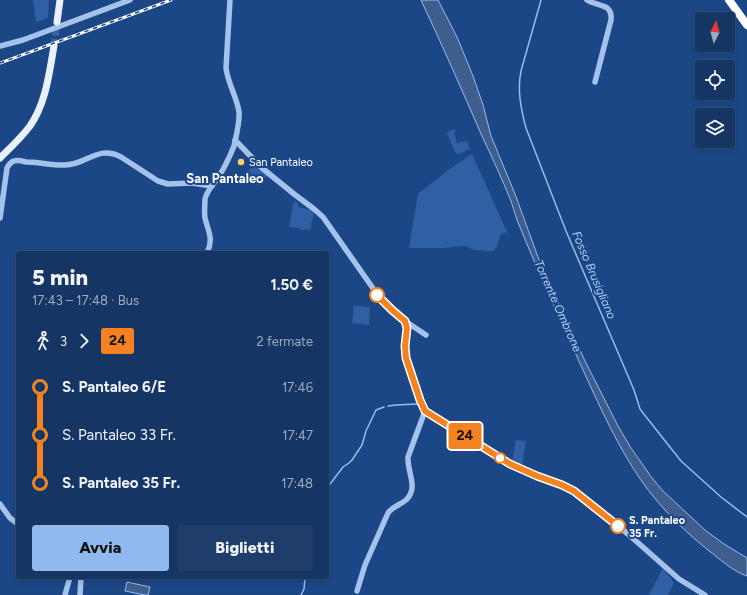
<!DOCTYPE html>
<html lang="it">
<meta charset="utf-8">
<style>
:root{--surface:#153564;--page:#1e3d6a;--text:#f1f3f6;--muted:#9dabbf;--line:#345078;--accent:#90b9f0}
body{margin:0;font-family:Figtree,sans-serif;background:var(--page);color:var(--text);height:100vh;display:flex;flex-direction:column;font-size:15px;white-space:nowrap}
*{box-sizing:border-box;margin:0}
p{font-size:13px;color:var(--muted)}
.icon{flex:none;width:22px;height:22px;fill:none;stroke:currentColor;stroke-width:2;stroke-linecap:round;stroke-linejoin:round}
.map{position:relative;flex:1;overflow:hidden}
.side{position:absolute;left:16px;top:251px;width:313px;height:328px;display:flex;flex-direction:column;background:var(--surface);border-radius:4px;box-shadow:0 2px 6px #0003,0 0 0 1px var(--line)}
.side>*{flex:none}
.badge{padding:0 8px;border-radius:3px;font-size:14px;line-height:26px}
.needle{width:26px;rotate:6deg}
.tools{position:absolute;left:695px;top:12px;display:grid;gap:8px}
.tools a{display:grid;place-items:center;width:40px;height:40px;border-radius:4px;background:var(--surface);box-shadow:0 2px 6px #0003,0 0 0 1px var(--line);font-size:20px}
.map>.badge{position:absolute;translate:-50% -50%;box-shadow:0 0 0 2px #fff}
.legs{display:flex;align-items:center;gap:6px;height:44px;padding:0 16px;font-size:13px}
.legs p{margin-inline-start:auto}
.overview{display:flex;align-items:center;justify-content:space-between;height:68px;padding:0 16px}
h1{font-size:22px;font-weight:800;line-height:30px}
.action{display:flex;gap:8px;margin-top:auto;padding:8px 16px}
.action a{flex:1;height:46px;border-radius:4px;background:var(--accent);color:#111;font-size:16px;font-weight:800;line-height:46px;text-align:center}
.action a+a{background:var(--page);color:var(--text)}
ul{padding:0 16px;list-style:none}
li{display:flex;align-items:center;gap:14px;height:48px;font-size:15px}
li i{display:grid;place-items:center;width:6px;height:100%;margin:0 5px;background:currentColor}
li i::after{content:'';width:10px;height:10px;margin:-5px;border:3px solid;border-radius:50%;background:var(--surface)}
li p{margin-inline-start:auto}
li:first-child i{background:linear-gradient(#0000 50%,currentColor 0)}
li:last-child i{background:linear-gradient(currentColor 50%,#0000 0)}
.map>svg:first-child{display:block}
</style>
<div class="map">
<svg width="747" height="595" viewBox="0 0 747 595">
<rect width="100%" height="100%" fill="#1c4786"/>
<g fill="#3060a4">
<path d="M33 0H49L48 18 36 22Z"/>
<path d="M455 129 456 131 454 132 457 143 467 141 470 149 458 154 455 152 447 133 449 131Z"/>
<path d="M472 154 508 234 505 232 501 234C498 240 499 248 492 251L475 250 465 246 442 248H409L418 194 451 168Z"/>
<path d="M255 166 268 176 257 185 242 175Z"/>
<path d="M294 201 298 203V207L314 211 310 230 305 229 303 230H301L299 228 289 227Z"/>
<path d="M354 306 370 307 369 325 352 323Z"/>
<path d="M516 440 526 441 522 466 512 462Z"/>
<path d="M663 568 674 583 668 595H649Z"/>
</g>
<g fill="#3f5e8d" stroke="#97bced">
<path d="M421 0H438L457 37 473 76 483 105 491 136 515 194 538 257 584 359 618 426 631 448 652 478 663 491 706 531 724 544 747 558V576C732 571 720 559 708 550 679 527 652 499 633 468 611 433 595 396 578 359 557 313 536 267 517 220 515 214 513 207 511 201 502 179 492 157 482 136 462 90 442 45 421 0Z"/>
<path d="M127 582 150 587 148 595H145L125 591Z"/>
</g>
<g fill="none" stroke-linecap="round" stroke-linejoin="round">
<g stroke="#97bced" stroke-width="1.5">
<path d="M541 0 521 71C517 90 521 109 526 128L566 231 634 390 640 409 643 413 681 461 721 497 747 517"/>
<path d="M388 406 396 405 417 404"/>
<path d="M430 411 479 440"/>
<path d="M327 488 343 467 349 463 352 460 362 445 366 431 376 410 384 407"/>
<path d="M577 490 596 505"/>
<path d="M301 595 304 589 305 577"/>
</g>
<path stroke="#3e6398" stroke-width="7" stroke-dasharray="7 3.5" stroke-linecap="butt" d="M54 46 57 22"/>
<g stroke="#a4c2eb" stroke-width="5.5">
<path d="M587 0C598 7 613 3 611 20L595 82"/>
<path d="M0 46 23 40 130 0"/>
<path d="M235 140 262 168 294 194 314 209 323 217 377 294 392 310 405 321 407 327 405 346 407 358 420 400 425 411 510 464 537 476 562 485 574 491 628 534 679 579 705 595"/>
<path d="M0 218 7 168C9 165 10 162 14 161 17 160 22 161 26 162 38 162 50 165 63 165 86 166 98 144 121 157L158 181 168 184 192 183 212 186"/>
<path d="M207 253C214 239 208 231 205 218 204 212 205 205 205 199 207 190 214 184 219 176 225 167 230 156 234 146 236 137 240 121 239 112 237 97 228 84 226 68L230 0"/>
<path d="M405 321 426 335"/>
<path d="M0 504 10 518 18 524"/>
<path d="M357 591 365 565 388 513C392 507 400 505 406 500 419 488 407 472 408 457L425 411"/>
<path d="M65 595 70 577"/>
<path d="M80 595 81 577"/>
</g>
<g stroke="#e9f1fe" stroke-width="7">
<path d="M57 22 60 0"/>
<path d="M0 158C10 148 21 138 30 126 46 103 49 74 54 46"/>
</g>
<path stroke="#fff" stroke-width="8" d="M729 0 747 25"/>
<g stroke="#fff" stroke-width="3">
<path id="rail" d="M0 63 171 0"/>
</g>
<use href="#rail" stroke="#1c4786" stroke-width="1.5" stroke-dasharray="4.5" stroke-linecap="butt"/>
</g>
<g fill="none" stroke-linecap="round" stroke-linejoin="round">
<g stroke="#fff" stroke-width="9">
<path id="line-1" d="M377 295 392 310 405 321 407 328 405 346 406 358 420 400 425 411 510 464 537 476 562 485 574 491 618 526"/>
</g>
<use href="#line-1" stroke="#f58220" stroke-width="6"/>
</g>
<circle fill="#fbd462" stroke="#1c4786" stroke-width="1.5" cx="241" cy="162" r="4"/>
<g fill="#fff" stroke="#f58220" stroke-width="2">
<circle cx="377" cy="295" r="7"/>
<circle cx="500" cy="458" r="5"/>
<circle cx="618" cy="526" r="7"/>
</g>
<g text-anchor="middle" dominant-baseline="central" stroke-width="4" stroke-linejoin="round" paint-order="stroke">
<g font-size="11" fill="#fff" stroke="#1c4786" text-anchor="start">
<text x="249" y="162">San Pantaleo</text>
</g>
<g font-size="11" font-weight="bold" fill="#fff" stroke="#1c4786" text-anchor="start">
<text x="629" y="520">S. Pantaleo<tspan x="629" dy="13">35 Fr.</tspan></text>
</g>
<g font-size="12" font-style="italic" fill="#b0ccf3" stroke="#1c4786">
<text transform="translate(594 275) rotate(67)">Fosso Brusigliano</text>
<text transform="translate(558 306) rotate(66)">Torrente Ombrone</text>
</g>
<g font-size="13" font-weight="bold" fill="#fff" stroke="#1c4786">
<text x="225" y="178">San Pantaleo</text>
</g>
</g>
</svg>
<div class="tools">
<a><svg class="needle" viewBox="-14 -14 28 28"><path d="M0-13l5 13h-10z" fill="#e53935"/><path d="M0 13l5-13h-10z" fill="#9dabbf"/></svg></a>
<a><svg class="icon" aria-label="locate" viewBox="0 0 24 24"><circle cx="12" cy="12" r="6"/><path d="M12 2v4M12 18v4M2 12h4M18 12h4"/></svg></a>
<a><svg class="icon" aria-label="layers" viewBox="0 0 24 24"><path d="M12 4l9 5-9 5-9-5zM3 14l9 5 9-5"/></svg></a>
</div>
<b class="badge" style="left:465px;top:436px;background:#f58220;color:#111">24</b>
<section class="side">
<div class="overview"><div><h1>5 min</h1><p>17:43 – 17:48 · Bus</p></div><b>1.50 €</b></div>
<div class="legs"><svg class="icon" aria-label="walk" viewBox="0 0 24 24"><circle cx="13" cy="4" r="2"/><path d="M13 8l-2 6 4 7M11 14l-3 7M7 12l3-4h3l4 4"/></svg>3<svg class="icon" aria-label="forward" viewBox="0 0 24 24"><path d="M9 5l7 7-7 7"/></svg><b class="badge" style="background:#f58220;color:#111">24</b><p>2 fermate</p></div>
<ul>
<li><i style="color:#f58220"></i><b>S. Pantaleo 6/E</b><p>17:46</p></li>
<li><i style="color:#f58220"></i><span>S. Pantaleo 33 Fr.</span><p>17:47</p></li>
<li><i style="color:#f58220"></i><b>S. Pantaleo 35 Fr.</b><p>17:48</p></li>
</ul>
<div class="action"><a>Avvia</a><a>Biglietti</a></div>
</section>
</div>
